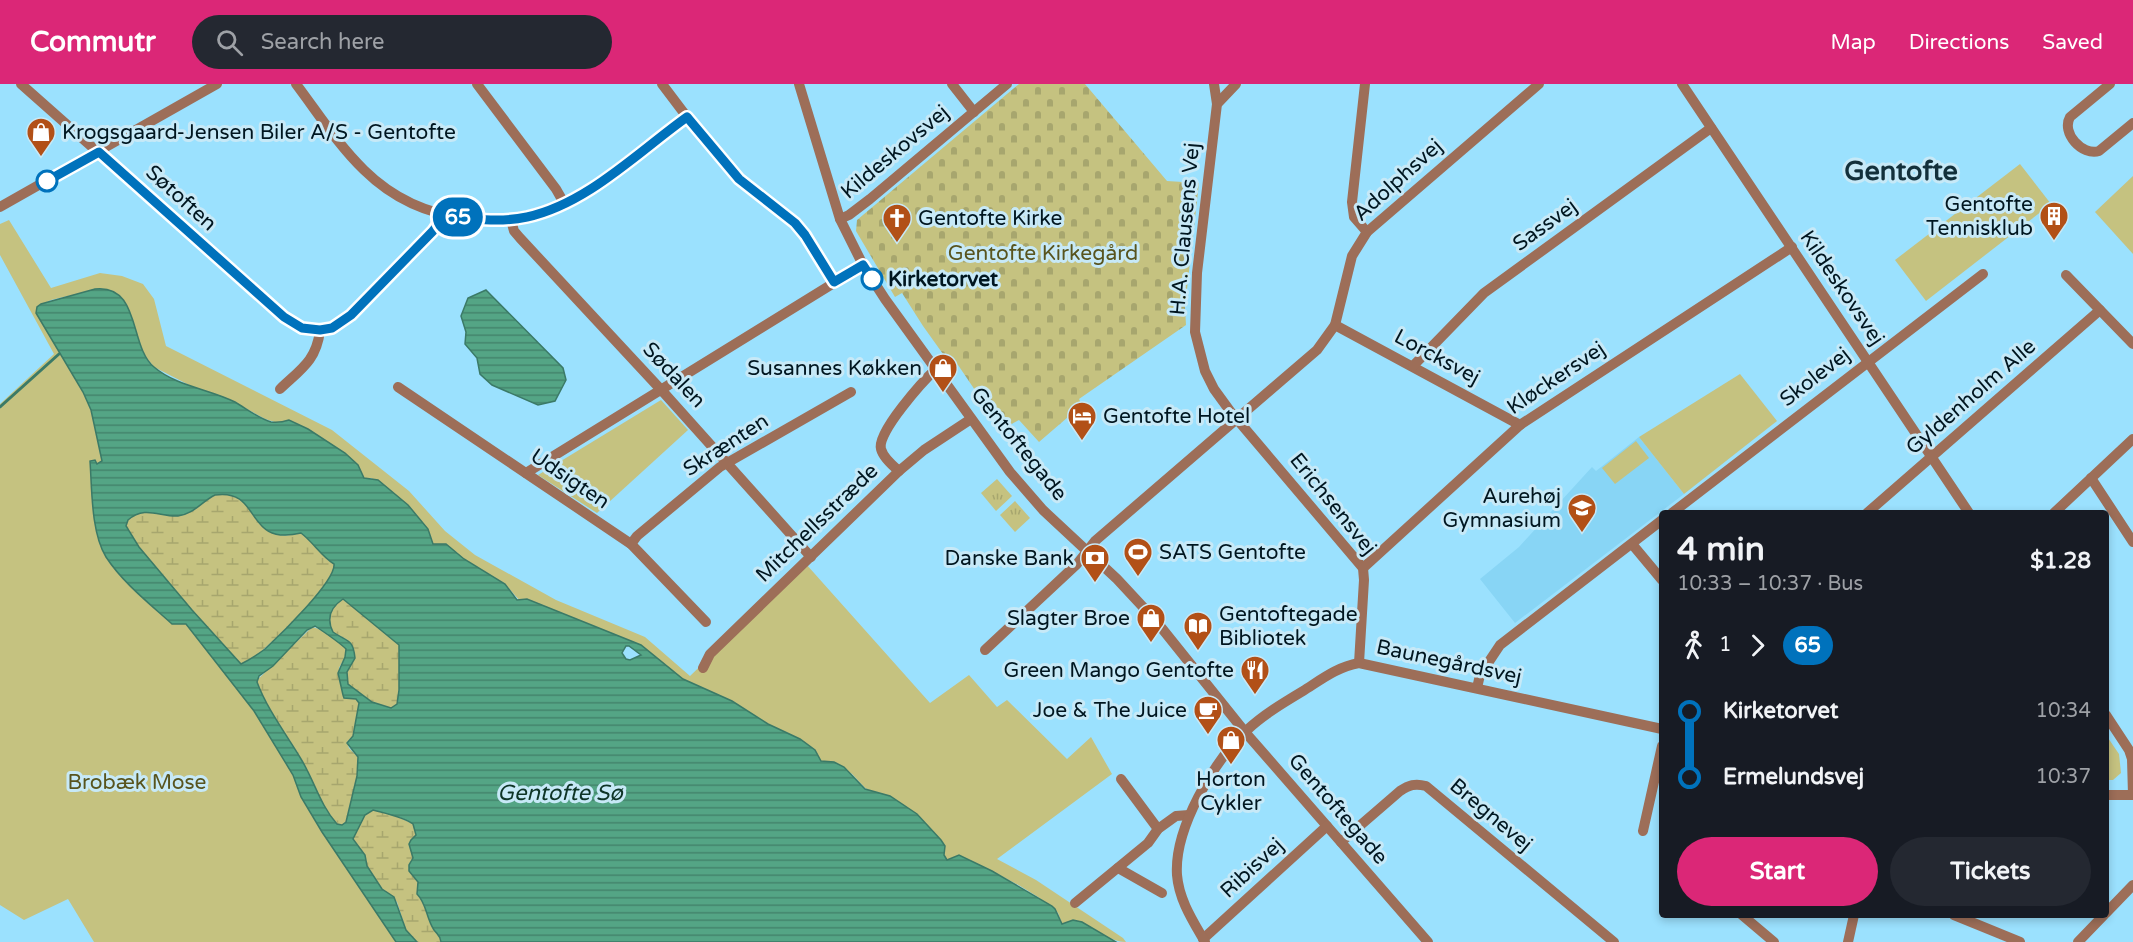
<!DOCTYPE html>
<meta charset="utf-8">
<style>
:root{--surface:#171b24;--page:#242831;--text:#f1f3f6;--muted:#9ea1a6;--accent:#db2777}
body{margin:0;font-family:"Varela Round",sans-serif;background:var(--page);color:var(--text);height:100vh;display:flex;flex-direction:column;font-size:22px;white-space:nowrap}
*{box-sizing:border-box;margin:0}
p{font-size:20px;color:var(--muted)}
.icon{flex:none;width:33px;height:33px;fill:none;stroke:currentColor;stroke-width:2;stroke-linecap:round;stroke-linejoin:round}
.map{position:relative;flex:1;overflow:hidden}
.side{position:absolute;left:1659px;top:426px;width:450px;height:408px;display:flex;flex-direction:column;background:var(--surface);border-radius:6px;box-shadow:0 3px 9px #0003}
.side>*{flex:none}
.badge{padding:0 12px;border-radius:20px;font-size:21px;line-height:39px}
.map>.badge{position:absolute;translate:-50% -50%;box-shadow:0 0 0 3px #fff}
.legs{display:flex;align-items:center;gap:9px;height:66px;padding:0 18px;font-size:20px}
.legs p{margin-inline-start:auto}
.head{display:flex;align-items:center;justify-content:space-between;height:102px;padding:0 18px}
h1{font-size:33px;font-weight:700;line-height:45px}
.action{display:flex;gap:12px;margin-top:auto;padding:12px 18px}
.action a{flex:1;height:69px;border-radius:36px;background:var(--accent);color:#fff;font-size:24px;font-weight:700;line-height:69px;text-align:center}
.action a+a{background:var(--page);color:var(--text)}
ul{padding:0 18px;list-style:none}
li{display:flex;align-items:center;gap:21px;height:66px;font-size:22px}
li i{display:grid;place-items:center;width:9px;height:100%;margin:0 8px;background:currentColor}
li i::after{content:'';width:15px;height:15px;margin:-8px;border:4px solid;border-radius:50%;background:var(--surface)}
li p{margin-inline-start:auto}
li:first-child i{background:linear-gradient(#0000 50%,currentColor 0)}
li:last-child i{background:linear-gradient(currentColor 50%,#0000 0)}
header{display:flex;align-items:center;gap:36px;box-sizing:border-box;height:84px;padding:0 30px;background:var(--accent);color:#fff}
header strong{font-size:28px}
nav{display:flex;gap:33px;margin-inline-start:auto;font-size:21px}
.search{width:420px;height:54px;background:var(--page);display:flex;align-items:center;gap:15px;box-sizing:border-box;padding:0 21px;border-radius:33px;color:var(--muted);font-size:22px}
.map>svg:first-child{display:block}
</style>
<header>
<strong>Commutr</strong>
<div class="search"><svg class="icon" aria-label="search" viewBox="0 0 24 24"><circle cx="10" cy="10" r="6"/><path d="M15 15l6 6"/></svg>Search here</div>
<nav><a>Map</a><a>Directions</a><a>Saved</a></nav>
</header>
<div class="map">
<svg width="2133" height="858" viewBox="0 0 2133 858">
<defs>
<pattern id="grass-tufts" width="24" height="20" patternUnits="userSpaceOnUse" patternTransform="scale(1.5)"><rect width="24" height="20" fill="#c5c280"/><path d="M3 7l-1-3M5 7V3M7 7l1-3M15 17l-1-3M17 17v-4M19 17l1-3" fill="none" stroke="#a7a66e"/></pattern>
<pattern id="wetland-marsh" width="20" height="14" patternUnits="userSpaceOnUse" patternTransform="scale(1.5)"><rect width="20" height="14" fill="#c5c280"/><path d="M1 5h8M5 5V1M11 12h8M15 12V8" fill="none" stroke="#a7a66e"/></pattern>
<pattern id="cemetery-stones" width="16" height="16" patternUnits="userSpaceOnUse" patternTransform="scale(1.5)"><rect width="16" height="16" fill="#c5c280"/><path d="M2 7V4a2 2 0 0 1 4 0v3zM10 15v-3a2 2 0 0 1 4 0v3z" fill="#a7a66e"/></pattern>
<pattern id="water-rules" width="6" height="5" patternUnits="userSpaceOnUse" patternTransform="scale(1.5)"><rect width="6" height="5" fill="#54a585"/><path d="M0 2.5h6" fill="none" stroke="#43856c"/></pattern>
</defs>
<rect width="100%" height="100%" fill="#9be1fe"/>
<path fill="#88d5f5" d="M1639 353 1684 410 1515 539 1480 495 1519 463 1592 383 1596 387Z"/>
<g fill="url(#grass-tufts)">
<path d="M997 395 1012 412 996 427 981 409Z"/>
<path d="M1015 417 1030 434 1015 448 1000 431Z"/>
</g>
<g fill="url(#wetland-marsh)">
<path d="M215 411C263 404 245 464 301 449 314 459 321 472 334 480 336 497 279 552 264 565 257 572 249 576 241 580L192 526 139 463 126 442 128 436C145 421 160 433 178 432 194 430 201 418 215 411Z"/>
<path d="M343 515 399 561V606L397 620 391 624 372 618 348 600 347 588 355 574C353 554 347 557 333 548 326 534 331 523 343 515Z"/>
<path d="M312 543C319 543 341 559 346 565L345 573 339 584 345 614 356 615 359 619 353 652 347 658 349 664 358 673 357 692 346 738 342 741 337 740C321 722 314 699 303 678 290 654 262 622 257 596Z"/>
<path d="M373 726 394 731 413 740 416 751 411 756 410 763 413 774 409 781 412 791 418 798 417 810C427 820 426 835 434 846 438 851 440 851 441 858H417L406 846 397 818 382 805 367 782 362 768 353 755 365 731Z"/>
</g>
<path fill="url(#cemetery-stones)" d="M1019 0H1085L1167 97 1199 99 1185 223 1186 241 1079 315 1082 321 1039 358 1019 336 1006 343 981 315 958 281 948 277 923 242 902 209 895 213 856 147 857 136Z"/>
<g fill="#c5c280">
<path d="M2020 80 2051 120 1926 217 1895 176Z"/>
<path d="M2133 92V170L2095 128Z"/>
<path d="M9 136 51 204 100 189 122 192 143 200 154 215 166 262 332 346 409 407 445 447 475 471 556 516 645 553 690 592 806 480 930 619 969 591 997 623 1007 616 1067 675 1091 653 1112 690 997 775 1036 796 1123 854 1126 858C1107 858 1093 840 1075 837 1071 836 1066 839 1062 840L1058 829 1038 813 1020 802 992 787 947 776 944 771 945 762 941 756 917 730 865 704 852 690 834 678 821 677 815 666 800 655 768 640 732 617 683 595 641 561 584 538 520 517 505 500 464 475 446 460H433L428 445 408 421 371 394H364L360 386 345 369 308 345 289 336 278 339 265 335 234 318 191 302 154 283 145 272 138 256 72 211 51 216 37 223 36 229 83 308 91 326 102 377 97 380 95 376 90 377C92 405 91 449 106 473 123 499 150 520 172 540H186L254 627 293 691 301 713 322 748 396 858H94L68 815 24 836 0 821V320L54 270 0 171V140Z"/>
<path d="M1740 290 1777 337 1684 410 1639 353Z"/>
<path d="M661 316 688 346 597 429 538 391Z"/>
<path d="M1636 357 1649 374 1615 400 1602 384Z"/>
<path d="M2106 651 2119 670 2121 689 2113 696H2106Z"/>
</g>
<g fill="url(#water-rules)" stroke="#3b7a67" stroke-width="1.5" fill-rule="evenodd">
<path d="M95 205C141 200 129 263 154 283 176 302 209 305 235 318 247 325 258 334 271 338 278 339 283 338 289 336L308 345 345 369 358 381 364 394 378 396 408 421 428 445 433 460H446L464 475 505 500 517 516 527 515 641 561 683 595 732 617 768 640 800 655 815 666 821 677 834 678 844 683 865 705 890 712 917 730 941 756 945 762 944 771 947 776 959 771 992 787 1052 822 1055 825 1062 840 1073 836 1082 838 1116 858H441C440 851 438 851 434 846 426 834 427 820 417 810L418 798 409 787V781L413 774 409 760 411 756 416 751 413 740C404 733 384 729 373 726L365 731 353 755 365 771 367 782 382 805 394 813 406 846 417 858H396L322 748 301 713 293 691 254 627 186 540H172C150 520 123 499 106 473 91 449 92 405 90 377L95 376 97 380 102 377 91 326 83 308 36 229 37 223 41 220ZM215 411C263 404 243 463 301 449 314 459 321 472 334 480 336 497 279 552 265 565 257 571 249 576 241 580L192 526 139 463 126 442 128 436C145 421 160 433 178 432 194 430 201 418 215 411ZM343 515 399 561V606L397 620 391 624 372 618 348 600 347 588 355 574C353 554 347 558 333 548 326 534 331 523 343 515ZM315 542C321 546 341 560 346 565L345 573 338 589 343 611 344 614 356 615 359 619 353 652 347 659 358 673 357 692 346 738 342 741 337 740C320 721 314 696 301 675 286 650 267 625 257 598L259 592 273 582 307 546ZM626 562H629L641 571 630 576 626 575 622 569Z"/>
<path d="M486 206 563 284 566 296 555 317 538 321 492 301 480 290 477 274 465 260 466 248 461 232 468 214Z"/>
</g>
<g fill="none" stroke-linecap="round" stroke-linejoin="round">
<path stroke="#3b7a67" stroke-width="3" d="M0 323 59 270"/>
<g stroke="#9d6e58" stroke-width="10">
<path d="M21 0 284 233 302 244 320 247 332 244 350 231 433 147 444 131"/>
<path d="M296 0C318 29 338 61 364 86 422 143 510 150 580 112 592 105 602 96 613 88 638 69 662 51 687 33"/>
<path d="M477 0 556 105 564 119"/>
<path d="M662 0 687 33 739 95 795 139 805 151 834 198"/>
<path d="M799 0 840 135 863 181 885 215 1010 388 1043 426 1117 495 1156 537 1245 648 1428 858"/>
<path d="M952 0 974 28"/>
<path d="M1214 0 1217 20"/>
<path d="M1236 0 1217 20 1197 189 1195 248 1205 287 1214 305 1230 327 1363 484 1364 496 1359 579"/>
<path d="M1365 0 1352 118 1354 133 1367 148"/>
<path d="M1682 0 1969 429"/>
<path d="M2110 0 2070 33C2061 49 2082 72 2099 67L2133 39"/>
<path d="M0 123 217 0"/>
<path d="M840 135 849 131 870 115 1007 0"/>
<path d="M511 136 514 147 520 154 665 310 811 473"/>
<path d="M2066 191 2133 260"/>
<path d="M1335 241 1520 341"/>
<path d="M1413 282 1484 209 1711 44"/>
<path d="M398 303 631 460 706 538"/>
<path d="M280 305C301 285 316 277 320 247"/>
<path d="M899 387C893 382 883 373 881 365 876 349 924 296 936 285"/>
<path d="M526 389 863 181"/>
<path d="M2091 394 2133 458"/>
<path d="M1672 429 1983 190"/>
<path d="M1867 429 2100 226"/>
<path d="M2054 429 2133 355"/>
<path d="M631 460 637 452 720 383 851 308"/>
<path d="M1632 460 1662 496"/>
<path d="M1363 484 1520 341 1792 163"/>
<path d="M985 566 1077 480 1095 457 1317 266 1335 241 1352 172 1367 148 1539 0"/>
<path d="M703 584 710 570 899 387 924 366 971 335"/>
<path d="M1477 604 1480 591 1500 561 1662 436"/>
<path d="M2106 631 2129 666 2132 675 2133 711"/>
<path d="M1121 695 1158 745"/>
<path d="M2106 711H2133"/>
<path d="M1643 747 1662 662"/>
<path d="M1341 758 1400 707C1409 701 1415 699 1426 702L1614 858"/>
<path d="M1118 784 1162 809"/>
<path d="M1075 819 1148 759 1158 745 1176 732 1189 731"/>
<path d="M2106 829 2133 801"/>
<path d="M1742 831 1774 858"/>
<path d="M1954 831 2020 858"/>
<path d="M1203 855 1327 742"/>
<path d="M1205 858C1193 837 1179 816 1177 791 1174 745 1213 678 1247 646 1263 631 1283 619 1303 607 1322 595 1337 583 1359 579L1662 645"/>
<path d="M1848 858 1854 831"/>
<path d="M2078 858 2104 831"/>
</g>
</g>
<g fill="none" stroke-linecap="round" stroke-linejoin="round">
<g stroke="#fff" stroke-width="14">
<path id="line-1" d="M47 97 99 68 284 233 302 244 320 246 332 244 351 231 433 147 444 131C471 135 499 139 527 133 587 120 638 68 687 33L739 95 795 139 805 151 834 198 863 181 872 195"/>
</g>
<use href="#line-1" stroke="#0072bc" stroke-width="9"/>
</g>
<defs>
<g id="shop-pin" transform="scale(1.5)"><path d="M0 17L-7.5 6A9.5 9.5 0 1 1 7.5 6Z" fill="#b25017" stroke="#c7e9f7"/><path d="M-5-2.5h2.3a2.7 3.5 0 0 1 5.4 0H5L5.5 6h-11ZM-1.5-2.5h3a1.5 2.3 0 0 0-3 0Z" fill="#fff"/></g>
<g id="building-pin" transform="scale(1.5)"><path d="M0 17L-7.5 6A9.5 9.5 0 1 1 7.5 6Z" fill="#b25017" stroke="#c7e9f7"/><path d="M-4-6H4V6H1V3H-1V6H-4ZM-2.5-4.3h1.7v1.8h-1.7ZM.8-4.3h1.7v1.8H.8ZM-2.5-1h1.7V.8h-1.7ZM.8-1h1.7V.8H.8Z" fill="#fff"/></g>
<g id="church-pin" transform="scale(1.5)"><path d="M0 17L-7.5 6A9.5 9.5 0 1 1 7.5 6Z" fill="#b25017" stroke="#c7e9f7"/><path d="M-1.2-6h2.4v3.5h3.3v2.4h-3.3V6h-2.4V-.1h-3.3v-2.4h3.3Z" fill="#fff"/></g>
<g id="hotel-pin" transform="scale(1.5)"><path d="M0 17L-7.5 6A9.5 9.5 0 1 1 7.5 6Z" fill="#b25017" stroke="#c7e9f7"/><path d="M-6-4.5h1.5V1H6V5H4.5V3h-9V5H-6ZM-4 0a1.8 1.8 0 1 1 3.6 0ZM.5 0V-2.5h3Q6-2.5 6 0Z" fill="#fff"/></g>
<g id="school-pin" transform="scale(1.5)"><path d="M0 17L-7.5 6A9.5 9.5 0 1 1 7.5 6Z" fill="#b25017" stroke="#c7e9f7"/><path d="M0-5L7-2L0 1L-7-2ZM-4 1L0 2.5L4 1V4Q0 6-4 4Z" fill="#fff"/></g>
<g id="stadium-pin" transform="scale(1.5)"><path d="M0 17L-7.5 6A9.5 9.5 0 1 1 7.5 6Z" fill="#b25017" stroke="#c7e9f7"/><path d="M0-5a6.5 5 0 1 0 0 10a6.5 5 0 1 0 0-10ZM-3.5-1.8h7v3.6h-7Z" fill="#fff"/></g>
<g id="bank-pin" transform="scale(1.5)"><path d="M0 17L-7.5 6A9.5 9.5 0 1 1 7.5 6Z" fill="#b25017" stroke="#c7e9f7"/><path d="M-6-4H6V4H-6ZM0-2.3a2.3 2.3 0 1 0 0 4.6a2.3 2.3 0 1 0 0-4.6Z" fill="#fff"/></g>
<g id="library-pin" transform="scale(1.5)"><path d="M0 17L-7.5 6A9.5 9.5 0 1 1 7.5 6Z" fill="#b25017" stroke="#c7e9f7"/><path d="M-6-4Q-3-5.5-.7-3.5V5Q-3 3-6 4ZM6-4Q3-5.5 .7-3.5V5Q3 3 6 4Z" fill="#fff"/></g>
<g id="restaurant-pin" transform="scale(1.5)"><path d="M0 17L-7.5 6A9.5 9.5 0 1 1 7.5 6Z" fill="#b25017" stroke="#c7e9f7"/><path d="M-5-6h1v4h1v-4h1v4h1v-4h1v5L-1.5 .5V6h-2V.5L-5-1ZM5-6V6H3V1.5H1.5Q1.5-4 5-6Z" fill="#fff"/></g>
<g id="cafe-pin" transform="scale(1.5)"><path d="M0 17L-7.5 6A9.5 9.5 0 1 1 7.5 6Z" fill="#b25017" stroke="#c7e9f7"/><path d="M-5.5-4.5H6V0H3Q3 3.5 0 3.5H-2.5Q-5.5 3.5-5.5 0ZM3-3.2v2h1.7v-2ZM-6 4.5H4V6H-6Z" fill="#fff"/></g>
</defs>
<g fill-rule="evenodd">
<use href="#shop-pin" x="41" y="48"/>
<use href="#building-pin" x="2054" y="132"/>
<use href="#church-pin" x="897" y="134"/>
<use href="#shop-pin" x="943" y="284"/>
<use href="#hotel-pin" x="1082" y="332"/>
<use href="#school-pin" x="1582" y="424"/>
<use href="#stadium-pin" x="1138" y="468"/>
<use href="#bank-pin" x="1095" y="474"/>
<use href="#shop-pin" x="1151" y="534"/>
<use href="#library-pin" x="1198" y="542"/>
<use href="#restaurant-pin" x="1255" y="586"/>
<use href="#cafe-pin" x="1208" y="626"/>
<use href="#shop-pin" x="1231" y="656"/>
</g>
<g fill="#fff" stroke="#0072bc" stroke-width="3">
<circle cx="47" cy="97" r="10"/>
<circle cx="872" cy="195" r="10"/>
</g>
<g text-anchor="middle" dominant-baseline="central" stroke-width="6" stroke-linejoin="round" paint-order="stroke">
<g font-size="21" fill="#001620" stroke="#c7e9f7" text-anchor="end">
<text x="62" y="48" text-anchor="start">Krogsgaard-Jensen Biler A/S - Gentofte</text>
<text x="2033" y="120">Gentofte<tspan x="2033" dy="24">Tennisklub</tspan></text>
<text x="918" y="134" text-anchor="start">Gentofte Kirke</text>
<text x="922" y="284">Susannes Køkken</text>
<text x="1103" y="332" text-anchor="start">Gentofte Hotel</text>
<text x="1561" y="412">Aurehøj<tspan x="1561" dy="24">Gymnasium</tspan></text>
<text x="1159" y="468" text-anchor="start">SATS Gentofte</text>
<text x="1074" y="474">Danske Bank</text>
<text x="1219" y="530" text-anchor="start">Gentoftegade<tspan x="1219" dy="24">Bibliotek</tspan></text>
<text x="1130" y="534">Slagter Broe</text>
<text x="1234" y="586">Green Mango Gentofte</text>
<text x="1187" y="626">Joe &amp; The Juice</text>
<text x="1231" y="695" text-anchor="middle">Horton<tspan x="1231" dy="24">Cykler</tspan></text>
</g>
<g font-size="21" fill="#001620" stroke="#c7e9f7">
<text transform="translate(895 68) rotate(-40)">Kildeskovsvej</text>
<text transform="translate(1398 96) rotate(-42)">Adolphsvej</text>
<text transform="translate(181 114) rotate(42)">Søtoften</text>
<text transform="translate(1545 141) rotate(-36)">Sassvej</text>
<text transform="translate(1185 145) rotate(-85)">H.A. Clausens Vej</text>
<text transform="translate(1842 204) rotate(56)">Kildeskovsvej</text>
<text transform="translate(1437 273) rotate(28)">Lorcksvej</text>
<text transform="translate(674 291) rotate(47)">Sødalen</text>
<text transform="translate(1815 293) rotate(-38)">Skolevej</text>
<text transform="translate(1556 294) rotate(-34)">Kløckersvej</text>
<text transform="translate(1971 313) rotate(-41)">Gyldenholm Alle</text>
<text transform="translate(1019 360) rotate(51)">Gentoftegade</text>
<text transform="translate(726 361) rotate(-33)">Skrænten</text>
<text transform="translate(570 395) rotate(34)">Udsigten</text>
<text transform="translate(1333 420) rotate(51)">Erichsensvej</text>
<text transform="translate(817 439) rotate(-44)">Mitchellsstræde</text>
<text transform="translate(1449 578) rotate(12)">Baunegårdsvej</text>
<text transform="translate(1338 725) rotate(49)">Gentoftegade</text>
<text transform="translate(1491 731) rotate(40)">Bregnevej</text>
<text transform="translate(1252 784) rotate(-43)">Ribisvej</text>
</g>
<g font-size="21" fill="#58541e" stroke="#c7e9f7">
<text x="1043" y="169">Gentofte Kirkegård</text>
<text x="137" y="698">Brobæk Mose</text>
</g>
<g font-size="21" font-weight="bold" fill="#001620" stroke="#c7e9f7" text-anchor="start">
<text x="888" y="195">Kirketorvet</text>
</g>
<g font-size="22" font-style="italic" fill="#0e3426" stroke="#c7e9f7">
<text x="560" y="709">Gentofte Sø</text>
</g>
<g font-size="27" font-weight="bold" fill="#13303b" stroke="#c7e9f7">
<text x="1901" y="87">Gentofte</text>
</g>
</g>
</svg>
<b class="badge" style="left:458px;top:133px;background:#0072bc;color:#fff">65</b>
<section class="side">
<div class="head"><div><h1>4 min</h1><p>10:33 – 10:37 · Bus</p></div><b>$1.28</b></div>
<div class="legs"><svg class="icon" aria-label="walk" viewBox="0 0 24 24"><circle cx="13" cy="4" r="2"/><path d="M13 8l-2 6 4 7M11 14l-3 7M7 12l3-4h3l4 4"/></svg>1<svg class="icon" aria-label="forward" viewBox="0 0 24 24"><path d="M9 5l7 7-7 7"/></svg><b class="badge" style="background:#0072bc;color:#fff">65</b></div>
<ul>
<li><i style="color:#0072bc"></i><b>Kirketorvet</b><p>10:34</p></li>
<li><i style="color:#0072bc"></i><b>Ermelundsvej</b><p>10:37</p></li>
</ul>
<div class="action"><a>Start</a><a>Tickets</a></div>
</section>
</div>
